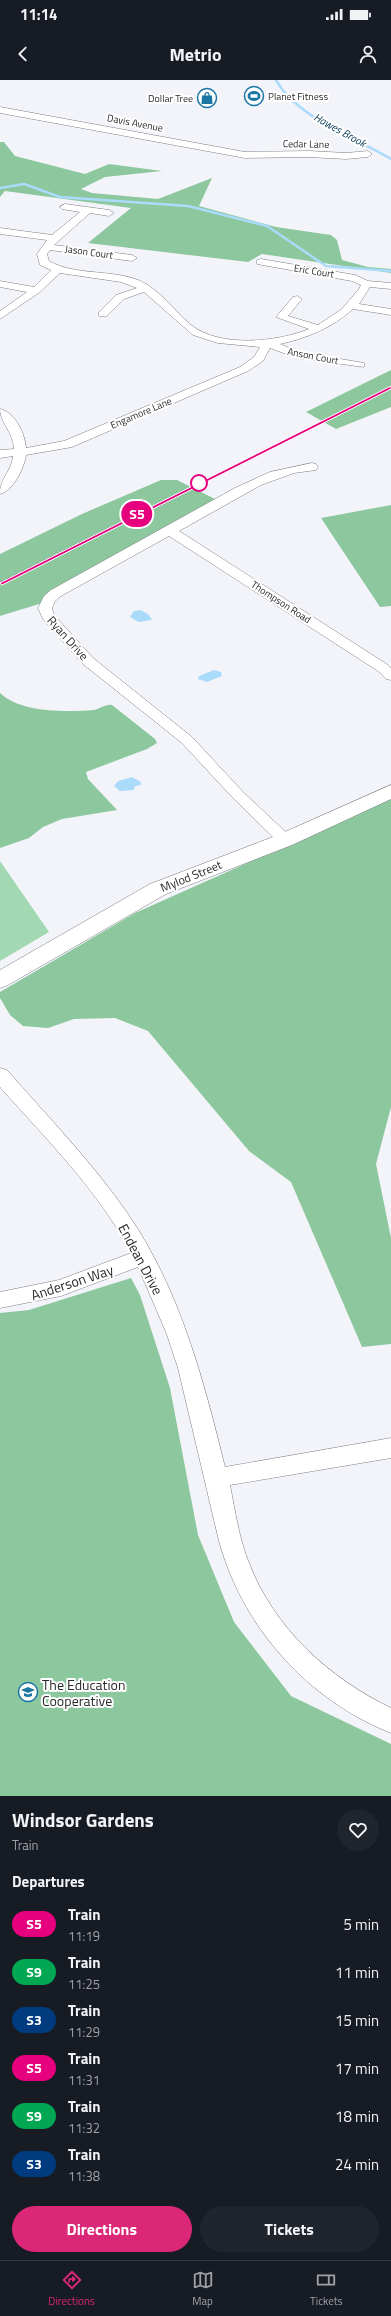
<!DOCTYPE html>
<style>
:root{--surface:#171b24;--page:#20242c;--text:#f1f3f6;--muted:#9ea1a6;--line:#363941;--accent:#db2777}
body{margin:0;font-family:"Titillium Web",sans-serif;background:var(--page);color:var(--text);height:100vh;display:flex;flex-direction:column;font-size:15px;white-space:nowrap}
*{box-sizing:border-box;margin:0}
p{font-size:13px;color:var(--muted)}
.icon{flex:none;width:22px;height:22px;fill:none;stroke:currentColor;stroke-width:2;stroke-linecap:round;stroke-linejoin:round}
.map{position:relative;height:1716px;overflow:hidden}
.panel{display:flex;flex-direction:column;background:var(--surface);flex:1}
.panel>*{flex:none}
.badge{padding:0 8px;border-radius:13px;font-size:14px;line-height:26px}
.map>.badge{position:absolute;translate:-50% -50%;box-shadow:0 0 0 2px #fff}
h2{padding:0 12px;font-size:15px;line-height:36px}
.round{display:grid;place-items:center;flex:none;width:42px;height:42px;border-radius:21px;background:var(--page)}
.summary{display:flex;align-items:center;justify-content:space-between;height:68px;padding:0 12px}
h1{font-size:19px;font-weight:700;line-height:30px}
.button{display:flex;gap:8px;margin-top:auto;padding:8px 12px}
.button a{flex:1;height:46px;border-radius:24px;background:var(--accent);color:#fff;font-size:16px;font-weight:700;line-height:46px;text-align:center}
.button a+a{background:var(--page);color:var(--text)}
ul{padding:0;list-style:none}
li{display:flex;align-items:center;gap:12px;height:48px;padding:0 12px}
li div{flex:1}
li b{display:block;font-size:15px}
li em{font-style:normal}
li .badge{min-width:44px;font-weight:700;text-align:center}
.status{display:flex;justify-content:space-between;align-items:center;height:28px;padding:0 20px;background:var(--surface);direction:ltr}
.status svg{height:11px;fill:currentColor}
header{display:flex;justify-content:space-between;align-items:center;height:52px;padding:0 12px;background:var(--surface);font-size:18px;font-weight:700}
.menu{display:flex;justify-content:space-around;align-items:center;height:56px;border-top:1px solid var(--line);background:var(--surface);font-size:11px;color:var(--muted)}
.menu a{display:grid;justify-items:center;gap:2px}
.menu .on{color:var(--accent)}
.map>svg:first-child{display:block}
</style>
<div class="status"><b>11:14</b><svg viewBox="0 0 49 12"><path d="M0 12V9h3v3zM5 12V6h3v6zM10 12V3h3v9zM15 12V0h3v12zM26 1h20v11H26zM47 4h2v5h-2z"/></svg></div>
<header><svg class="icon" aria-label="back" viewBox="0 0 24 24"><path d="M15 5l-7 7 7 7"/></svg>Metrio<svg class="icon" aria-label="person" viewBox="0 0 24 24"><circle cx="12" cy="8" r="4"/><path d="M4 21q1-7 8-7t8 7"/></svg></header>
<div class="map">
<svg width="391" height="1716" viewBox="0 0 391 1716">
<rect width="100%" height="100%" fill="#f3f4fa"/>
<path fill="#a2d9b2" d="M0 781 49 852 0 881Z"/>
<g fill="#8dc79e">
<path d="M0 62H4L15 76 85 94 109 84 162 91 105 97 81 109 92 113 158 119 212 98 199 126 276 147 331 155 337 160 342 180 368 187 391 189V193L262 174 248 182 88 163 131 128 5 111 0 117Z"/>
<path d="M391 290V327L336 349 306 332Z"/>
<path d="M161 400H177L215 419 73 499 39 524 0 536V474L82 434Z"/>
<path d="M391 425V526L380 527 321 438Z"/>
<path d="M0 613C21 633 66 632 94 630 100 629 105 624 112 625L155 659 157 663 147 669 86 692 88 699 117 730 62 739 43 747 29 758 0 768Z"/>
<path d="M391 719V1027L376 1084 391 1158V1264L362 1267 291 1102 249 1071 148 951 115 938 74 939 48 948 23 946 10 935 0 918V912L135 833Z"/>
<path d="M131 1198 140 1215 170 1308 198 1455 234 1542 291 1616 391 1664V1716H0V1233L29 1230Z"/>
</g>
<g fill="#aadbfb">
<path d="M141 530 149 535 152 540 139 542 130 537 134 531Z"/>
<path d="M214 590 221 592 222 596 207 602 198 599 199 596Z"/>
<path d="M132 697 141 702V705L135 706 134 710 120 711 114 706 118 701Z"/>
</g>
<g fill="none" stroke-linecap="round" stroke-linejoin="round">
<g stroke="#aadbfb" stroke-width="2.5">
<path d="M276 0C296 37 356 58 391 79"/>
<path d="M0 108 24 104 60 117 188 126 267 146 326 186 391 191"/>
</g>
<g stroke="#7d7e83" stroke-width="1">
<g id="minor">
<path d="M0 27 245 72 309 71 346 73 368 71 372 74 368 77 346 79 309 77 245 78 0 33Z"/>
<path d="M65 124 109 130 114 133 109 136 90 133 54 165 132 175 137 178 132 181 50 170 47 174 49 181C76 196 109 189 138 200 160 209 173 230 191 245 220 268 277 262 309 249L276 237 293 217 297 216 302 219 288 236 318 245 342 229 359 209 361 205 352 201 257 184V180L261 179 355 195 368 201 391 203V209L370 207 359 224 391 229V235L353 229C332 248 307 258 280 264L299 272 364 283V287L297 278 270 268 263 281 248 291 72 367 26 375C24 388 14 410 0 414 0 397 11 393 13 376L0 378V370L14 369C13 351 0 343 0 329 15 332 25 354 26 368L64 361 240 287 254 277 260 267 218 263 193 255 144 212 124 219 107 236H99V232L116 215 137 208 121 202 60 193 40 212 0 239V231L27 212 0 207V201L34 207 51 190 40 185 37 174 47 160 0 154V148L52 155 80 132 62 129 60 127Z"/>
<path d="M312 383 316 384 318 387 316 390 294 393 261 405 179 451 388 585 391 588V600L386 599 378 591 169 456 61 516 55 521 52 528 54 535 93 578 192 657 243 712 291 757 293 760 291 763H279L233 718 182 663 83 584 43 539 38 528 44 516 51 510 235 408 270 392Z"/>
<path d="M0 988 7 990C48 1037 92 1082 128 1134 180 1210 203 1298 225 1387L391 1358V1378L230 1405C235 1431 239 1458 249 1483 274 1548 329 1598 391 1628V1653C308 1620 243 1548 219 1461L178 1288 166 1252 138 1187 61 1216 0 1228V1212L59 1200 131 1173C99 1111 46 1059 0 1007Z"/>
</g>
</g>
<g stroke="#7d7e83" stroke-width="1">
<path id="tertiary" d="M391 705V719L292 765 166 814 8 905 0 908V890L150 804 278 755Z"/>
</g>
<use href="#minor" fill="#fff" fill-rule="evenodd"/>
<use href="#tertiary" fill="#fff" fill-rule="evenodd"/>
<path stroke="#8c8d91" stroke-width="2" stroke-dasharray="3.5 3.5" stroke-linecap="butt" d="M85 461 391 308"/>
<path stroke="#8c8d91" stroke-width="2.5" stroke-dasharray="4 4" stroke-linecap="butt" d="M0 503 87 460"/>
</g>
<path fill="#e6007e" stroke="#fff" d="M391 306V309L2 505 0 503Z"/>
<defs>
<g id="stadium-ring" transform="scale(1)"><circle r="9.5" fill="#fff" stroke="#1b76a4" stroke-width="1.5"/><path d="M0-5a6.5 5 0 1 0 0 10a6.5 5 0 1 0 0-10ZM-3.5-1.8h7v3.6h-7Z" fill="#1b76a4"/></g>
<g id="shop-ring" transform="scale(1)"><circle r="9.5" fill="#fff" stroke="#1b76a4" stroke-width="1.5"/><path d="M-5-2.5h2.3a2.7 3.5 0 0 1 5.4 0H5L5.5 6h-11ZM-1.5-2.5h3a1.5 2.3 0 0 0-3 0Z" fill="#1b76a4"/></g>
<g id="school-ring" transform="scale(1)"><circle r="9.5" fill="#fff" stroke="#1b76a4" stroke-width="1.5"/><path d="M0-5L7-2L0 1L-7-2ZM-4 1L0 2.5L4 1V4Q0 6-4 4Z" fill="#1b76a4"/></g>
</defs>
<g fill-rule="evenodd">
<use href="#stadium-ring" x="254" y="16"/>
<use href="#shop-ring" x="207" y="18"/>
<use href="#school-ring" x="28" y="1612"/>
</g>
<circle fill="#fff" stroke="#e6007e" stroke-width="2" cx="199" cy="403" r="8"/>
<g text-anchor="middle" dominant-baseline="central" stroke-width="4" stroke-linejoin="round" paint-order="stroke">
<g font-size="10" fill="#2a2a2c" stroke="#fff" text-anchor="start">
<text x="268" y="16">Planet Fitness</text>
<text x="193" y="18" text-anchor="end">Dollar Tree</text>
</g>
<g font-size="10" fill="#2a2a2c" stroke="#fff">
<text transform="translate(135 43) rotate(11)">Davis Avenue</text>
<text transform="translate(306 64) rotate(1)">Cedar Lane</text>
<text transform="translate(89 172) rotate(8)">Jason Court</text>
<text transform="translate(314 191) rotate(9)">Eric Court</text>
<text transform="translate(313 276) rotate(11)">Anson Court</text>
<text transform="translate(141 333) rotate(-23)">Engamore Lane</text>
<text transform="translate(281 522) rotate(33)">Thompson Road</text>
</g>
<g font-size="11" font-style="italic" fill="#144560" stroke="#fff">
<text transform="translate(340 50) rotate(29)">Hawes Brook</text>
</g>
<g font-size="12" fill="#2a2a2c" stroke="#fff">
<text transform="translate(68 558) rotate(48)">Ryan Drive</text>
<text transform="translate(191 796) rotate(-22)">Mylod Street</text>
</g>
<g font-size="14" fill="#2a2a2c" stroke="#fff">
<text transform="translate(141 1179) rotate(62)">Endean Drive</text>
<text transform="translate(72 1202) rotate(-18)">Anderson Way</text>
</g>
<g font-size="14" fill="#2a2a2c" stroke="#fff" text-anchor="start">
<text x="42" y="1604">The Education<tspan x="42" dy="16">Cooperative</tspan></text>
</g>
</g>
</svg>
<b class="badge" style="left:137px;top:434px;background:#e6007e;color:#fff">S5</b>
</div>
<section class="panel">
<div class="summary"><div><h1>Windsor Gardens</h1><p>Train</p></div><a class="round"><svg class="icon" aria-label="heart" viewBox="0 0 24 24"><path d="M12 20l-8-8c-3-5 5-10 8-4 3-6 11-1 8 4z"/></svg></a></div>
<h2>Departures</h2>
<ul>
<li><span class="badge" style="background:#e6007e;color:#fff">S5</span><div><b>Train</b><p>11:19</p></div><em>5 min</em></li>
<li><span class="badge" style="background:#00a651;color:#fff">S9</span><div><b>Train</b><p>11:25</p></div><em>11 min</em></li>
<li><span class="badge" style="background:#003b80;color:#fff">S3</span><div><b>Train</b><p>11:29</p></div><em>15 min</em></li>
<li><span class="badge" style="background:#e6007e;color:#fff">S5</span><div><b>Train</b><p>11:31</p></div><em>17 min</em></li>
<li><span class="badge" style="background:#00a651;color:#fff">S9</span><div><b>Train</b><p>11:32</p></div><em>18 min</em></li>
<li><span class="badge" style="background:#003b80;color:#fff">S3</span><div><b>Train</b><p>11:38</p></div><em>24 min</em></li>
</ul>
<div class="button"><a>Directions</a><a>Tickets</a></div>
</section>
<nav class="menu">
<a class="on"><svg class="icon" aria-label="directions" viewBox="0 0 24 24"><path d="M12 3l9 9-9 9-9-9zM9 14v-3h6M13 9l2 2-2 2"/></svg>Directions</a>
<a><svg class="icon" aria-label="map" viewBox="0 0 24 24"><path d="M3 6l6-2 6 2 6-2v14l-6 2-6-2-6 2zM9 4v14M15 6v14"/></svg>Map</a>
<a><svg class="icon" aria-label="tickets" viewBox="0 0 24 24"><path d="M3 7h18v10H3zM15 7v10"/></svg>Tickets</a>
</nav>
